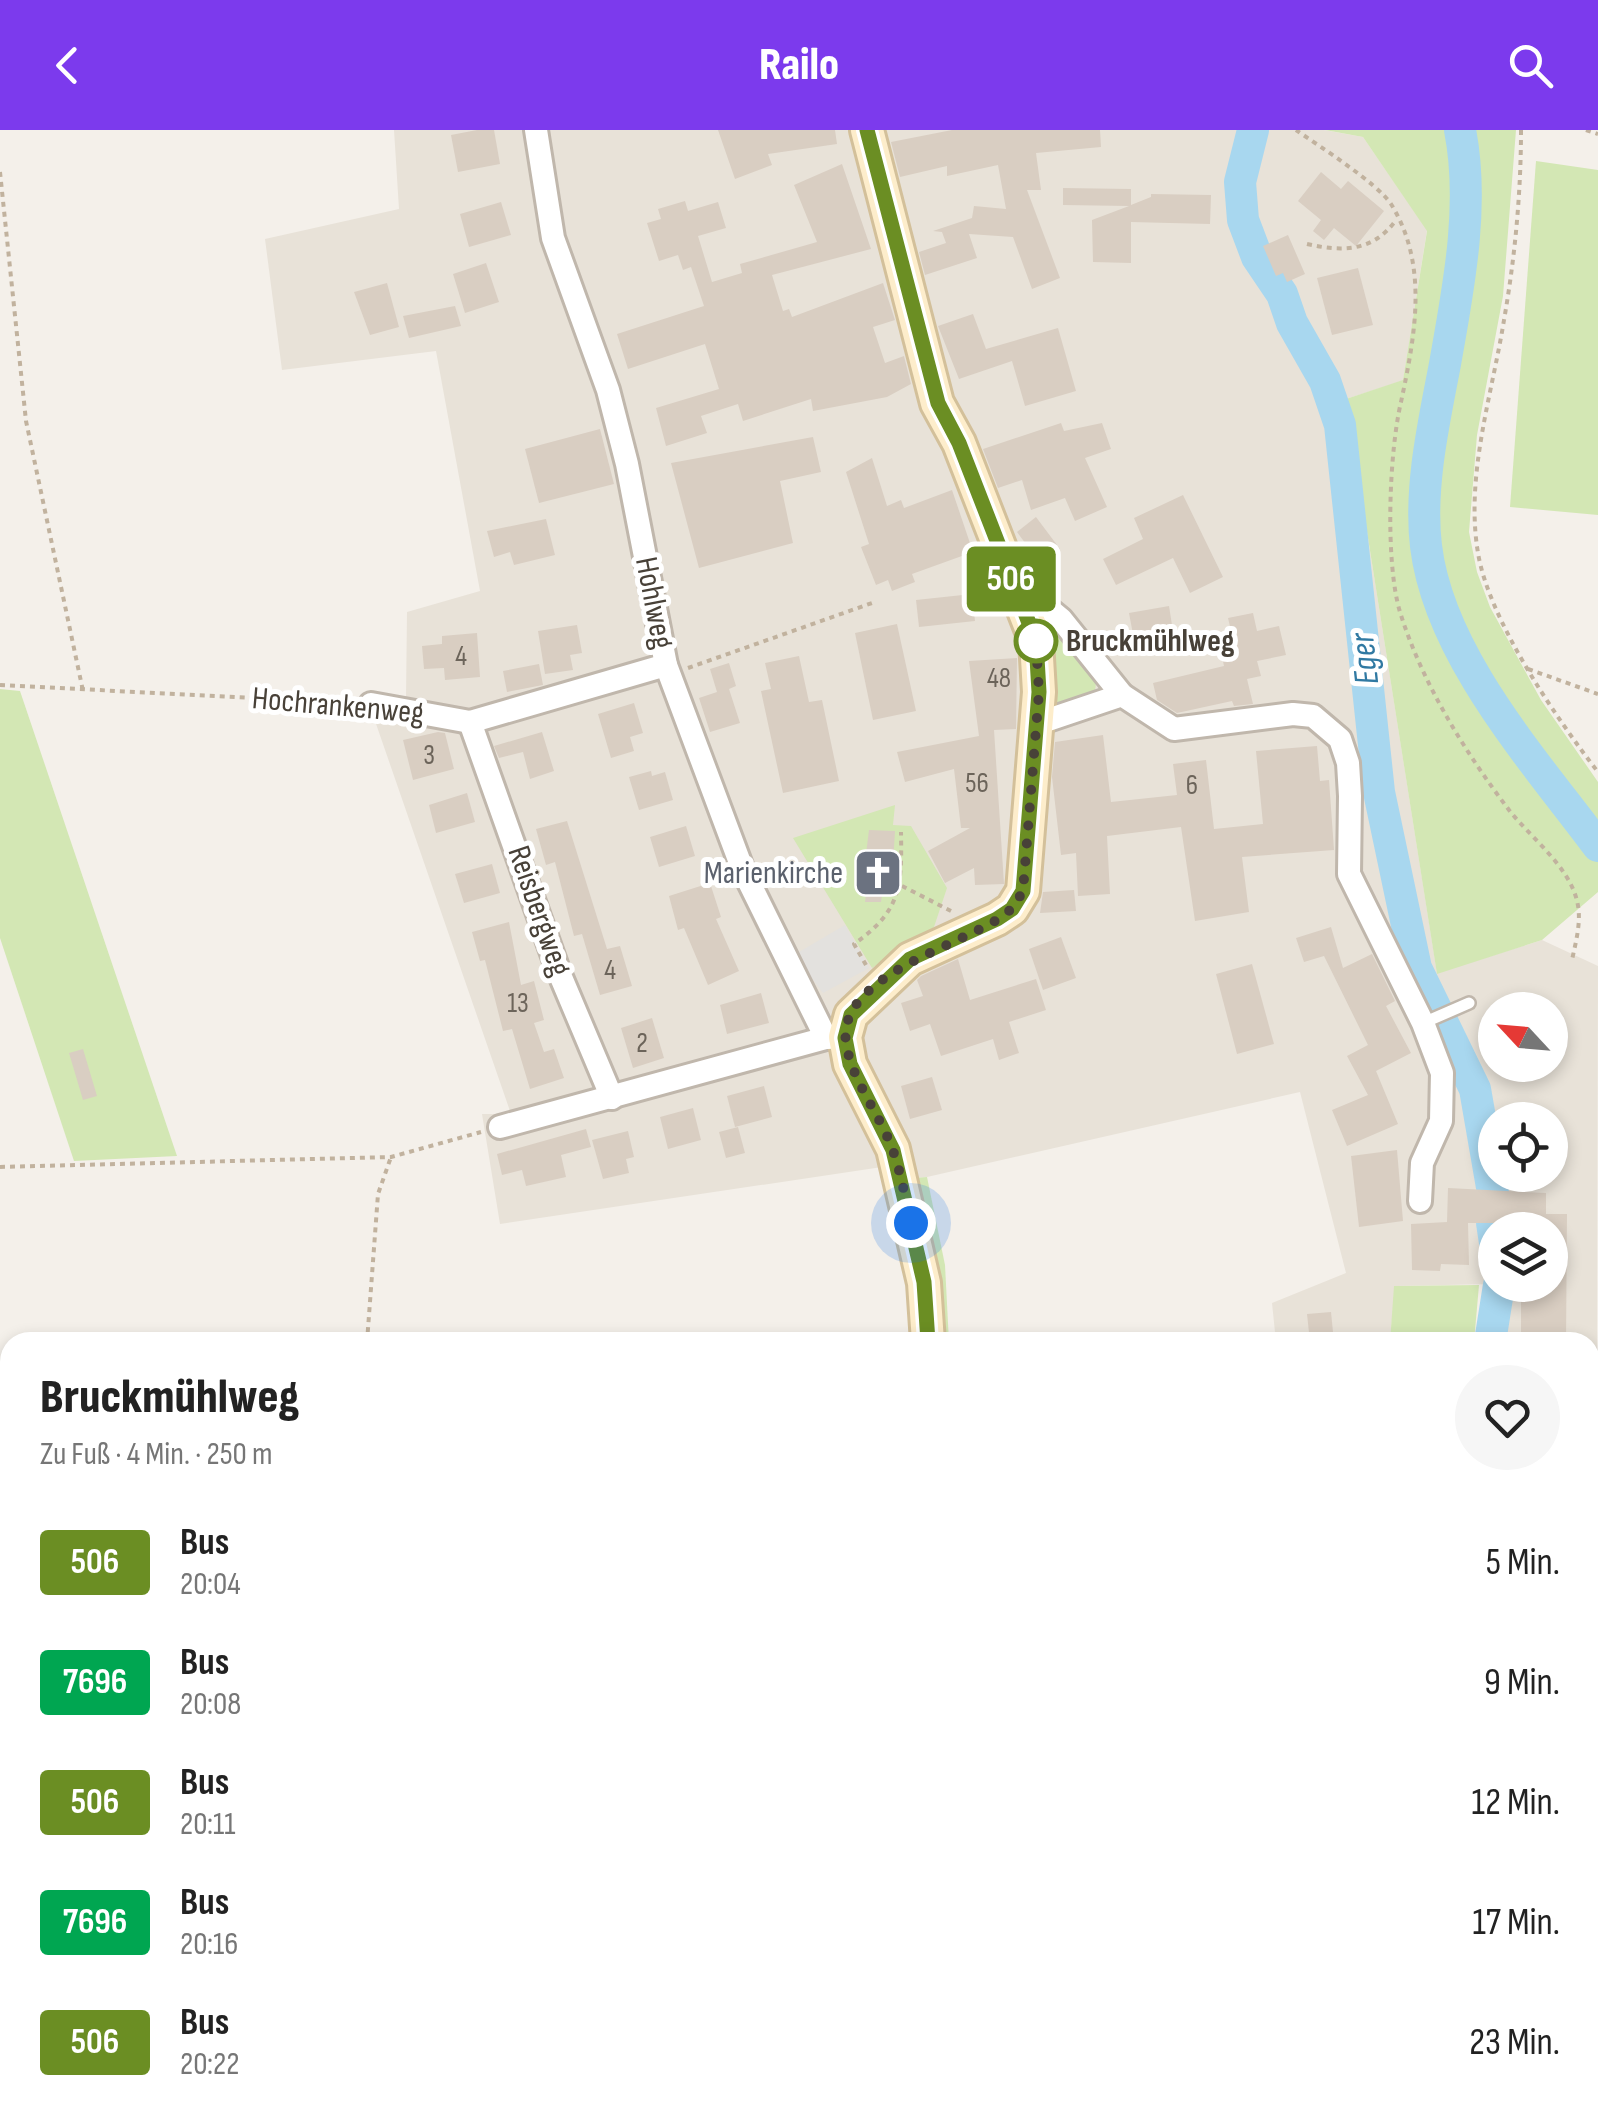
<!DOCTYPE html>
<html lang="de">
<meta charset="utf-8">
<style>
:root{--surface:#fff;--page:#f6f6f6;--text:#222;--muted:#767676;--accent:#7c3aed}
body{margin:0;font-family:"Sofia Sans Condensed",sans-serif;background:var(--page);color:var(--text);height:100vh;display:flex;flex-direction:column;font-size:38px;white-space:nowrap}
*{box-sizing:border-box;margin:0}
p{font-size:32px;color:var(--muted)}
.icon{flex:none;width:55px;height:55px;fill:none;stroke:currentColor;stroke-width:2;stroke-linecap:round;stroke-linejoin:round}
.map{position:relative;flex:1;overflow:hidden}
.sheet{position:absolute;left:0px;top:1202px;width:1600px;height:792px;display:flex;flex-direction:column;background:var(--surface);border-radius:30px 30px 0 0;box-shadow:0 5px 15px #0003}
.sheet>*{flex:none}
.badge{padding:0 20px;border-radius:8px;font-size:35px;line-height:65px}
.needle{width:65px;rotate:296deg}
.buttons{position:absolute;left:1478px;top:862px;display:grid;gap:20px}
.buttons a{display:grid;place-items:center;width:90px;height:90px;border-radius:50%;background:var(--surface);box-shadow:0 5px 15px #0003;font-size:50px}
.you{position:absolute;width:50px;height:50px;margin:-25px;border:8px solid #fff;border-radius:50%;background:#1a73e8;box-shadow:0 0 0 15px #1a73e833}
.map>.badge{position:absolute;translate:-50% -50%;box-shadow:0 0 0 5px #fff}
.round{display:grid;place-items:center;flex:none;width:105px;height:105px;border-radius:52px;background:var(--page)}
.overview{display:flex;align-items:center;justify-content:space-between;height:170px;padding:0 40px}
h1{font-size:48px;font-weight:800;line-height:75px}
ul{padding:0;list-style:none}
li{display:flex;align-items:center;gap:30px;height:120px;padding:0 40px}
li div{flex:1}
li b{display:block;font-size:38px}
li em{font-style:normal}
li .badge{min-width:110px;font-weight:700;text-align:center}
header{display:flex;justify-content:space-between;align-items:center;height:130px;padding:0 40px;background:var(--accent);color:#fff;font-size:45px;font-weight:800}
.map>svg:first-child{display:block}
</style>
<header><svg class="icon" aria-label="back" viewBox="0 0 24 24"><path d="M15 5l-7 7 7 7"/></svg>Railo<svg class="icon" aria-label="search" viewBox="0 0 24 24"><circle cx="10" cy="10" r="6"/><path d="M15 15l6 6"/></svg></header>
<div class="map">
<svg width="1598" height="1993" viewBox="0 0 1598 1993">
<rect width="100%" height="100%" fill="#f4f0ea"/>
<g fill="#e8e2d8" fill-rule="evenodd">
<path d="M394 0H1324L1363 7 1427 100 1403 251 1346 269 1437 843 1542 810 1598 836 1597 1224H1590V1212H1505L1508 1155H1550V1100H1495V1154L1395 1156 1390 1212H1276L1272 1173 1346 1143 1300 962 927 1047 914 1048 882 1037 500 1094 482 984H511L365 562 406 568 407 482 480 461 436 221 282 240 265 109 399 79ZM1495 880H1550V935H1495ZM1495 990H1550V1045H1495Z"/>
<path d="M42 1985H280L290 1993H37Z"/>
</g>
<g fill="#d3e7b4">
<path d="M1325 0H1516L1503 166 1477 305 1469 402 1477 442 1490 477 1541 570 1598 652V762L1542 810 1437 844 1346 269 1403 250 1427 101 1363 7Z"/>
<path d="M1536 31 1598 40V385L1510 377Z"/>
<path d="M1046 486 1097 545 1095 561 1080 571 1053 573 1046 551Z"/>
<path d="M0 559 20 561 177 1026 74 1031 0 808Z"/>
<path d="M895 675 893 695 911 696 947 758 934 797 872 838 793 708Z"/>
<path d="M927 1047 945 1135 949 1212H938L914 1048Z"/>
<path d="M1479 1155 1474 1212H1390L1394 1156Z"/>
</g>
<path fill="#e3e1de" d="M845 795 869 838 823 863 794 825Z"/>
<g fill="none" stroke-linecap="round" stroke-linejoin="round">
<g stroke="#a8d7ef" stroke-width="32">
<path d="M1253 0 1240 52 1243 90 1257 127 1282 164 1292 193 1325 251 1340 295 1379 662 1416 838 1475 959 1493 1063"/>
<path d="M1460 0C1475 76 1458 160 1445 234 1434 292 1419 357 1426 416 1439 525 1534 630 1598 716"/>
<path d="M1492 1093 1495 1113"/>
<path d="M1490 1212 1499 1155"/>
<path d="M1590 1738 1598 1731"/>
<path d="M982 1993 985 1985"/>
<path d="M1227 1993 1238 1985"/>
</g>
</g>
<g fill="#d9cec2">
<path d="M477 0H494L500 34 458 42 451 5Z"/>
<path d="M718 0H835L837 14 768 24 772 35 735 49Z"/>
<path d="M952 0H1100L1101 17 1036 23 1041 60H1027L1060 148 1032 159 1013 107 969 104 977 128 925 145 919 122 946 113 942 102 933 101 972 88 974 76 1006 79 998 35 947 46V36L900 47 891 12Z"/>
<path d="M842 34 871 119 772 145 783 181 789 179 792 187 883 153 895 190 873 197 885 233 904 226 911 254 887 267 813 281 811 269 743 291 738 274 701 286 707 303 666 316 656 278 719 259 705 214 628 239 617 204 704 176 691 137 683 140 678 125 659 131 647 93 661 89 658 79 685 71 688 81 718 72 726 98 698 106 712 152 742 143 740 134 817 112 794 55Z"/>
<path d="M1321 42 1341 59 1348 51 1384 81 1356 116 1334 98 1324 110 1313 101 1321 90 1298 71Z"/>
<path d="M1063 58 1131 59V75L1151 67V64L1211 65 1210 94 1131 92V133L1093 132 1092 90 1129 76 1063 75Z"/>
<path d="M501 72 511 105 469 117 460 84Z"/>
<path d="M1288 105 1305 144 1287 152 1283 143 1276 146 1263 116Z"/>
<path d="M486 133 499 172 465 183 453 144Z"/>
<path d="M1358 138 1373 195 1332 205 1317 148Z"/>
<path d="M387 153 399 197 370 205 354 162Z"/>
<path d="M455 176 461 196 409 208 403 186Z"/>
<path d="M973 184 986 219 1058 198 1076 261 1025 276 1012 231 959 249 938 196Z"/>
<path d="M1061 293 1064 301 1102 293 1111 319 1085 328 1107 377 1075 391 1065 368 1031 380 1022 350 998 358 983 319Z"/>
<path d="M600 299 614 354 539 373 525 319Z"/>
<path d="M813 307 821 342 780 351 793 413 699 438 671 333Z"/>
<path d="M872 328 887 376 901 370 904 378 952 360 973 422 912 444 915 452 892 461 888 450 876 455 861 417 869 414 846 342Z"/>
<path d="M1183 365 1223 447 1190 463 1173 428 1116 455 1103 429 1143 409 1134 388Z"/>
<path d="M1036 387 1060 419 1040 433 1017 402Z"/>
<path d="M546 389 555 425 514 435 510 422 494 427 487 401Z"/>
<path d="M972 464 975 491 919 497 916 470Z"/>
<path d="M1169 476 1174 508 1135 515 1129 483Z"/>
<path d="M1253 483 1257 501 1279 496 1286 525 1257 531 1261 546 1247 549 1253 574 1234 576 1232 571 1177 583 1157 570 1153 553 1224 536 1219 513 1233 509 1228 488Z"/>
<path d="M897 494 916 581 873 590 855 503Z"/>
<path d="M577 495 582 523 570 525 573 540 545 544 538 501Z"/>
<path d="M477 503 480 547 445 550 444 538 424 539 422 516 442 514V506Z"/>
<path d="M799 526 809 572 822 570 839 651 783 663 761 561 771 559 765 533Z"/>
<path d="M1017 528 1016 599 994 600 1004 754 975 755 974 738 945 753 928 721 970 698H961L954 639 905 652 897 622 979 606 969 531Z"/>
<path d="M729 533 736 556 729 559 740 593 710 602 699 568 717 562 710 539Z"/>
<path d="M539 534 543 555 507 562 503 541Z"/>
<path d="M634 573 643 603 630 607 634 621 611 628 598 584Z"/>
<path d="M438 602 445 603 454 639 413 650 403 610Z"/>
<path d="M542 602 554 641 530 649 523 622 499 628 494 616Z"/>
<path d="M1103 605 1111 672 1177 665 1173 634 1206 630 1214 699 1263 694 1256 621 1317 616 1320 651 1329 650 1334 720 1242 727 1249 782 1195 791 1181 697 1107 706 1110 764 1078 766 1076 723 1061 725 1052 647 1055 612Z"/>
<path d="M651 641 652 646 665 642 673 670 639 680 629 647Z"/>
<path d="M467 663 475 692 436 703 429 675Z"/>
<path d="M567 691 607 819 620 816 632 856 600 865 582 804 574 806 555 732 546 735 536 699Z"/>
<path d="M686 696 695 726 659 737 650 707Z"/>
<path d="M869 700 895 701 891 766 882 765 881 772H865L866 764H861Z"/>
<path d="M492 734 500 763 464 773 455 744Z"/>
<path d="M710 753 721 787 716 789 739 841 708 855 684 798 678 800 669 766Z"/>
<path d="M1074 760 1076 781 1040 783 1043 762Z"/>
<path d="M509 792 521 855 534 851 544 890 534 893 544 922 554 919 564 948 530 959 512 899 503 901 485 830 480 831 472 802Z"/>
<path d="M1331 797 1343 838 1372 824 1395 871 1386 876 1411 923 1376 941 1398 994 1347 1016 1332 980 1368 965 1347 926 1368 915 1324 826 1304 832 1296 808Z"/>
<path d="M1061 807 1076 848 1043 860 1029 819Z"/>
<path d="M958 829 970 870 1036 849 1046 880 1009 892 1019 923 999 930 993 909 941 926 930 894 910 901 901 873 923 866 917 850 921 846Z"/>
<path d="M1252 834 1274 914 1237 924 1216 844Z"/>
<path d="M761 863 769 893 727 904 720 875Z"/>
<path d="M652 888 664 928 633 938 621 898Z"/>
<path d="M83 919 97 966 83 970 69 923Z"/>
<path d="M932 947 942 980 910 989 901 956Z"/>
<path d="M764 956 772 987 735 997 727 966Z"/>
<path d="M693 978 701 1010 668 1019 660 987Z"/>
<path d="M738 997 745 1023 726 1028 719 1002Z"/>
<path d="M586 999 591 1017 561 1025 566 1047 526 1056 522 1040 502 1045 497 1024Z"/>
<path d="M628 1001 634 1027 626 1029 629 1043 603 1049 592 1010Z"/>
<path d="M1397 1020 1403 1091 1359 1097 1351 1026Z"/>
<path d="M1448 1058 1546 1063V1084H1567L1566 1212H1521V1155H1550V1100H1503V1093H1468L1469 1135 1441 1134 1440 1141 1412 1140 1411 1094 1447 1092Z"/>
<path d="M1331 1182 1334 1212H1310L1307 1184Z"/>
</g>
<g fill="none" stroke-linecap="round" stroke-linejoin="round">
<g stroke="#c0b7ac" stroke-width="16">
<path id="lane" d="M1423 893 1469 873"/>
</g>
<g stroke="#c0b7ac" stroke-width="28">
<g id="street">
<path d="M536 0 553 108 608 260 627 334 666 535 742 738 826 908 845 907"/>
<path d="M1015 451 1061 489 1122 565"/>
<path d="M371 574 470 592 666 535"/>
<path d="M470 592 558 840 612 968"/>
<path d="M1036 594 1122 565 1174 599 1293 584 1313 586 1340 609 1348 633 1350 666 1349 744 1423 893 1442 943 1441 991 1422 1033 1420 1071"/>
<path d="M500 997 826 908"/>
<path d="M285 1985 295 1993"/>
<path d="M35 1993 41 1985"/>
</g>
</g>
<g stroke="#d3c09a" stroke-width="38">
<g id="secondary">
<path d="M867 0 937 273 959 313 1036 511 1039 562 1023 761 1012 779 997 789 910 829 851 885 845 907 850 934 893 1019 924 1153 928 1212"/>
<path d="M676 1993 682 1985"/>
</g>
</g>
<g stroke="#c1b29e" stroke-width="4" stroke-dasharray="5 5" stroke-linecap="butt">
<path d="M1296 0C1319 16 1377 53 1391 74 1429 135 1415 206 1401 272 1389 323 1385 432 1400 482 1422 553 1465 622 1509 680 1530 707 1569 736 1577 771 1582 790 1576 811 1572 830"/>
<path d="M1521 0C1521 63 1515 127 1504 190 1492 265 1465 346 1478 423 1489 490 1556 588 1598 642"/>
<path d="M1586 0 1598 4"/>
<path d="M0 42 26 291 83 561"/>
<path d="M1307 114C1342 122 1373 122 1396 90"/>
<path d="M688 538 872 473"/>
<path d="M1528 539 1598 564"/>
<path d="M0 555 351 573"/>
<path d="M902 756 951 781"/>
<path d="M866 835 854 814C901 781 902 757 901 702"/>
<path d="M0 1037 391 1027 481 1002"/>
<path d="M367 1212 378 1064 391 1027"/>
<path d="M1590 1793 1598 1787"/>
<path d="M1391 1985 1409 1993"/>
<path d="M1293 1993 1306 1985"/>
</g>
<use href="#lane" stroke="#fff" stroke-width="11"/>
<use href="#street" stroke="#fff" stroke-width="22"/>
<use href="#secondary" stroke="#fdedcb" stroke-width="32"/>
</g>
<g fill="none" stroke-linecap="round" stroke-linejoin="round">
<g stroke="#fff" stroke-width="22">
<path id="line" d="M867 0 938 273 959 313 1036 511 1039 562 1023 761 1012 779 997 789 910 829 851 885 845 908 850 934 893 1020 924 1152 928 1212"/>
</g>
<use href="#line" stroke="#6b8e23" stroke-width="15"/>
<path stroke="#484138" stroke-width="10" stroke-dasharray="0 18" d="M911 1093C905 1068 901 1042 892 1018 879 983 852 951 846 913 836 842 974 814 1010 780 1016 775 1019 767 1023 761L1039 562 1036 511"/>
</g>
<defs>
<g id="church-square" transform="scale(2.5)"><rect x="-9" y="-9" width="18" height="18" rx="4" fill="#6b7280" stroke="#fff"/><path d="M-1.2-6h2.4v3.5h3.3v2.4h-3.3V6h-2.4V-.1h-3.3v-2.4h3.3Z" fill="#fff"/></g>
</defs>
<g fill-rule="evenodd">
<use href="#church-square" x="878" y="743"/>
</g>
<circle fill="#fff" stroke="#6b8e23" stroke-width="5" cx="1036" cy="511" r="20"/>
<g text-anchor="middle" dominant-baseline="central" stroke-width="10" stroke-linejoin="round" paint-order="stroke">
<g font-size="28" fill="#6c645a">
<text x="461" y="526">4</text>
<text x="999" y="548">48</text>
<text x="429" y="625">3</text>
<text x="977" y="653">56</text>
<text x="1192" y="655">6</text>
<text x="610" y="840">4</text>
<text x="518" y="873">13</text>
<text x="642" y="913">2</text>
</g>
<g font-size="32" fill="#484138" stroke="#fff">
<text transform="translate(654 473) rotate(79)">Hohlweg</text>
<text transform="translate(338 576) rotate(5)">Hochrankenweg</text>
<text transform="translate(539 781) rotate(71)">Reisbergweg</text>
</g>
<g font-size="32" font-weight="bold" fill="#484138" stroke="#fff" text-anchor="start">
<text x="1066" y="511">Bruckmühlweg</text>
</g>
<g font-size="32" fill="#5b616d" stroke="#fff" text-anchor="end">
<text x="843" y="743">Marienkirche</text>
</g>
<g font-size="35" font-style="italic" fill="#3079a2" stroke="#fff">
<text transform="translate(1365 529) rotate(-96)">Eger</text>
</g>
</g>
</svg>
<div class="buttons">
<a><svg class="needle" viewBox="-14 -14 28 28"><path d="M0-13l5 13h-10z" fill="#e53935"/><path d="M0 13l5-13h-10z" fill="#767676"/></svg></a>
<a><svg class="icon" aria-label="locate" viewBox="0 0 24 24"><circle cx="12" cy="12" r="6"/><path d="M12 2v4M12 18v4M2 12h4M18 12h4"/></svg></a>
<a><svg class="icon" aria-label="layers" viewBox="0 0 24 24"><path d="M12 4l9 5-9 5-9-5zM3 14l9 5 9-5"/></svg></a>
</div>
<div class="you" style="left:911px;top:1093px"></div>
<b class="badge" style="left:1011px;top:449px;background:#6b8e23;color:#fff">506</b>
<section class="sheet">
<div class="overview"><div><h1>Bruckmühlweg</h1><p>Zu Fuß · 4 Min. · 250 m</p></div><a class="round"><svg class="icon" aria-label="heart" viewBox="0 0 24 24"><path d="M12 20l-8-8c-3-5 5-10 8-4 3-6 11-1 8 4z"/></svg></a></div>
<ul>
<li><span class="badge" style="background:#6b8e23;color:#fff">506</span><div><b>Bus</b><p>20:04</p></div><em>5 Min.</em></li>
<li><span class="badge" style="background:#00a651;color:#fff">7696</span><div><b>Bus</b><p>20:08</p></div><em>9 Min.</em></li>
<li><span class="badge" style="background:#6b8e23;color:#fff">506</span><div><b>Bus</b><p>20:11</p></div><em>12 Min.</em></li>
<li><span class="badge" style="background:#00a651;color:#fff">7696</span><div><b>Bus</b><p>20:16</p></div><em>17 Min.</em></li>
<li><span class="badge" style="background:#6b8e23;color:#fff">506</span><div><b>Bus</b><p>20:22</p></div><em>23 Min.</em></li>
</ul>
</section>
</div>
